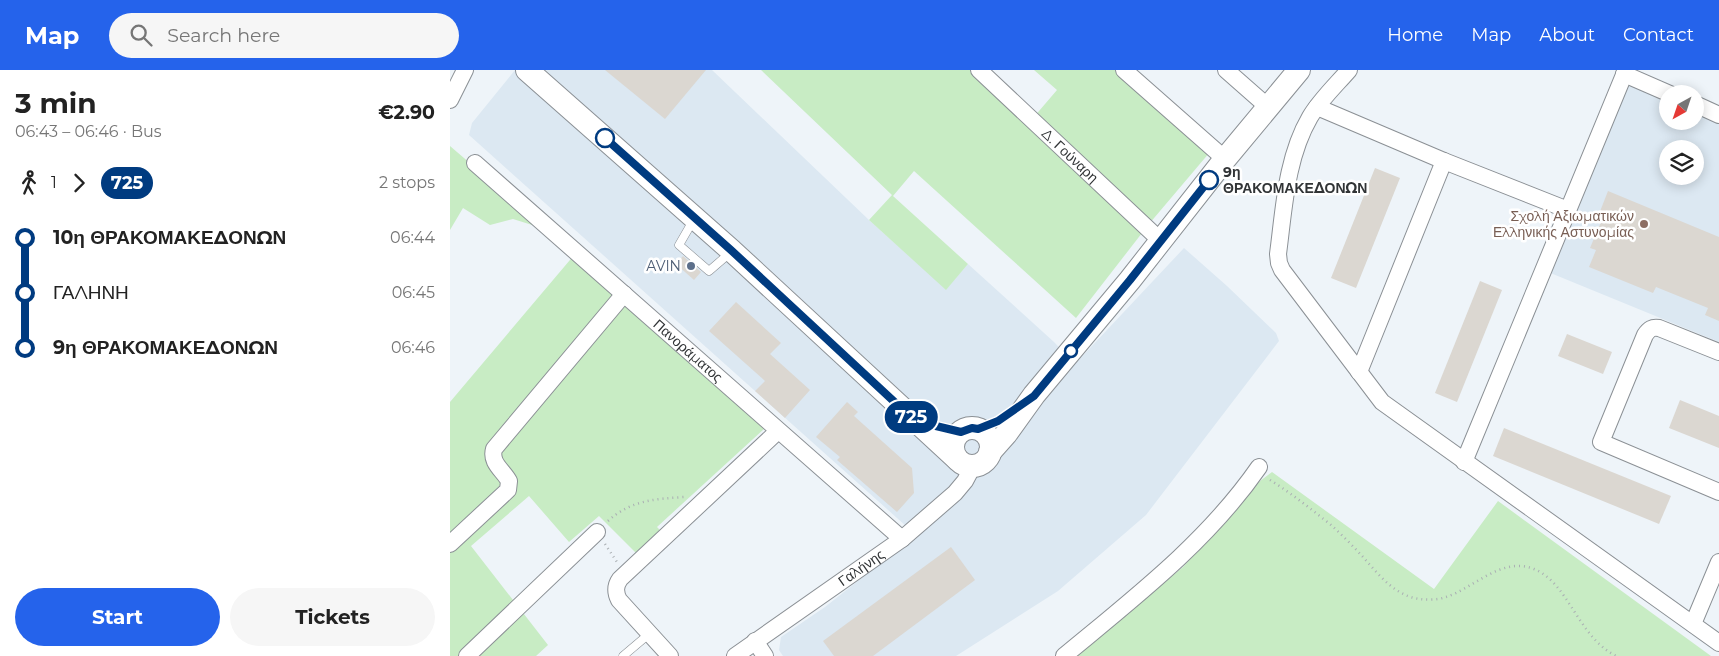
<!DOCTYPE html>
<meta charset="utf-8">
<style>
:root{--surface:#fff;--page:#f6f6f6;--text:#222;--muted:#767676;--accent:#2563eb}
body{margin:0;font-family:Montserrat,sans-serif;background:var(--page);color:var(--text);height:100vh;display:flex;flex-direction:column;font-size:19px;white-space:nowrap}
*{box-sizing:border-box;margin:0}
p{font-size:16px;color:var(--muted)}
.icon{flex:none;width:28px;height:28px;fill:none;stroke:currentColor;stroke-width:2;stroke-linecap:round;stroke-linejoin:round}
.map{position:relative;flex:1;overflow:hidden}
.drawer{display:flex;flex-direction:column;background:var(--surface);width:450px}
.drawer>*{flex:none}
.badge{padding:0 10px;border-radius:16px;font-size:18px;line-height:32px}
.needle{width:32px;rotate:220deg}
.controls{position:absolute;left:1209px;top:15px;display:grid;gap:10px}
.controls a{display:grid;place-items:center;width:45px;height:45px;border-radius:50%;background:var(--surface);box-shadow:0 2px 12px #0003;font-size:25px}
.map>.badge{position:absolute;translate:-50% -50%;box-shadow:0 0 0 2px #fff}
.legs{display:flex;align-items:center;gap:8px;height:55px;padding:0 15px;font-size:16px}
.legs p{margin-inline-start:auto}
.head{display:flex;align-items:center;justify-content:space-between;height:85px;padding:0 15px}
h1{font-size:28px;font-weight:700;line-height:38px}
.cta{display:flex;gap:10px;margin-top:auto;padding:10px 15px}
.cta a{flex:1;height:58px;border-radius:30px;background:var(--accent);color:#fff;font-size:20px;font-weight:700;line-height:58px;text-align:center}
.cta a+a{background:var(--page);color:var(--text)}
ul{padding:0 15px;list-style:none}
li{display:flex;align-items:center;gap:18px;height:55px;font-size:19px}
li i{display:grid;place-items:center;width:8px;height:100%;margin:0 6px;background:currentColor}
li i::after{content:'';width:12px;height:12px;margin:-6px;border:4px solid;border-radius:50%;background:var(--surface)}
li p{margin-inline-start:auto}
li:first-child i{background:linear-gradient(#0000 50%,currentColor 0)}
li:last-child i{background:linear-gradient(currentColor 50%,#0000 0)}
header{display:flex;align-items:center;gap:30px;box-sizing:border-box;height:70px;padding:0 25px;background:var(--accent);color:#fff}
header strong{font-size:24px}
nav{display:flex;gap:28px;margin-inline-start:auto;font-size:18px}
.search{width:350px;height:45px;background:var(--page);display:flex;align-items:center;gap:12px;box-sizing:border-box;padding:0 18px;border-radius:28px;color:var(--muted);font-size:19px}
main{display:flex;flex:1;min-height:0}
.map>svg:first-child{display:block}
</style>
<header>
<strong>Map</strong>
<div class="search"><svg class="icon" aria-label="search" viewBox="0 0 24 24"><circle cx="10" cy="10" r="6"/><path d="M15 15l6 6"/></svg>Search here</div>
<nav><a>Home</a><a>Map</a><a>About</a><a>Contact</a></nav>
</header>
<main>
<section class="drawer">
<div class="head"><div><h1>3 min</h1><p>06:43 – 06:46 · Bus</p></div><b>€2.90</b></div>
<div class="legs"><svg class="icon" aria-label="walk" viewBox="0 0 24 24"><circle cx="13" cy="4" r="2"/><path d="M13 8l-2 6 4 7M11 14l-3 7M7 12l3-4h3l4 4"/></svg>1<svg class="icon" aria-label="forward" viewBox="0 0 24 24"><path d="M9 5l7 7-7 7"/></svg><b class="badge" style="background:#003b80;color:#fff">725</b><p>2 stops</p></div>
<ul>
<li><i style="color:#003b80"></i><b>10η ΘΡΑΚΟΜΑΚΕΔΟΝΩΝ</b><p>06:44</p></li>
<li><i style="color:#003b80"></i><span>ΓΑΛΗΝΗ</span><p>06:45</p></li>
<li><i style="color:#003b80"></i><b>9η ΘΡΑΚΟΜΑΚΕΔΟΝΩΝ</b><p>06:46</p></li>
</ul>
<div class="cta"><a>Start</a><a>Tickets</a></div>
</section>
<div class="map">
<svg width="1269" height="586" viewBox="0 0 1269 586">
<rect width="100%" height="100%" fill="#eef4f9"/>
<g fill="#dce8f2" fill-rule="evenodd">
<path d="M65 0H262L419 150 496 219 518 194 604 272 625 294 734 178 777 216 826 263 829 271 696 445 608 521 506 586H333L329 580 331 567 375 537 466 465 19 65 22 53Z"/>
<path d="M1176 12 1217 28 1218 51H1245V40L1269 50V272L1098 202ZM1218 79H1245V106H1218Z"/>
</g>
<g fill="#c8ecc4">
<path d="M311 0H528L583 48 607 20 584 0H668L760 82 699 154 626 248 464 101 443 126 518 194 496 220 419 150 442 125Z"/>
<path d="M0 76 98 160 63 149 40 155 13 138 0 160Z"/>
<path d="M125 184 315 358 207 457 218 468 194 491 149 446 119 472 79 426 21 476 98 575 86 586H0V332Z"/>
<path d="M822 402 984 519 1048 431 1261 586H625L733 497 810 411Z"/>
</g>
<g fill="#dbd7d1">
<path d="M155 0H256L215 49Z"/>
<path d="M925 98 950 108 906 218 881 208Z"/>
<path d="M1158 121 1269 167V251L1255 245 1258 238 1206 217 1203 223 1139 197 1146 180 1140 178 1154 145 1149 144Z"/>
<path d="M233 186 251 202 244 210 226 194Z"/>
<path d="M1030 211 1052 220 1007 332 985 323Z"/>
<path d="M286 232 331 273 320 284 360 320 335 348 305 321 315 311 259 261Z"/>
<path d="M1117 264 1162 282 1153 304 1108 286Z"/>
<path d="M1230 330 1269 346V378L1219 358Z"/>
<path d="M397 332 408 342 404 346 462 398 464 423 447 442 387 390 390 387 366 367Z"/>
<path d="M1054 358 1221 426 1209 454 1043 386Z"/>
<path d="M501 477 525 510 423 586H384L373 571Z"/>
</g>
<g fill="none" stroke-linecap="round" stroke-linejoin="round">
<g stroke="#8b9095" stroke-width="9">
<g id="service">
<path d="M244 149 229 175 259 201 281 182"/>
<path d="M173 586 199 564"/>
</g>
</g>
<g stroke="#8b9095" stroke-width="18">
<g id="minor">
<path id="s1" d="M529 0 711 171"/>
<path d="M674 0 775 89"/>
<path d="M776 0 818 37"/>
<path d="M899 0C886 15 870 30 860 47 836 88 834 139 828 184L829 193 832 200 932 332 1269 573"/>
<path d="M1174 4 1220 24"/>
<path d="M0 30 15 0"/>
<path d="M1245 34 1269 45"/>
<path d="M867 37 994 91 1118 140"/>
<path id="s2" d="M25 93 452 469"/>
<path d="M1269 282 1209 258C1202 257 1199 259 1195 265L1151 372 1269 422"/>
<path d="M909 302 994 91"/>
<path d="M1014 392 1176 0"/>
<path d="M0 474 58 420 59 411C53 400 40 393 44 379L174 224"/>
<path d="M1243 554 1269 492"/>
<path d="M305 571 315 586"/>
<path d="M17 586 147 462"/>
<path d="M220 586 169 530C165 522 165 516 170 509L328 361"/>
<path id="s3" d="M285 586 452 469 505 423 515 411 523 396"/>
<path d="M614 586C684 528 757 472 809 397"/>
</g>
</g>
<g stroke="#8b9095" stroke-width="24">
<g id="secondary">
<path d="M77 0 282 181 507 389"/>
<circle cx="522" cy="377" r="19"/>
<path d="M540 382 556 364 584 325 680 210 775 89 849 0"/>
</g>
</g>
<g stroke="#aaafb3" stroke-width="2.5" stroke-dasharray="1 4" stroke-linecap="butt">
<path d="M820 410C841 423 861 439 881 455 892 465 903 476 913 487 929 505 945 526 970 529 978 530 988 530 996 527 1024 518 1052 486 1084 499 1119 513 1127 566 1166 586"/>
<path d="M158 451C181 430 205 429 234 427"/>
<path d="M155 474 167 492"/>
</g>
<use href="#service" stroke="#fff" stroke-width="8"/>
<use href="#minor" stroke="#fff" stroke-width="16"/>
<use href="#secondary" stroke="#fff" stroke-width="22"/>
</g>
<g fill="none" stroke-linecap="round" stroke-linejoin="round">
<g stroke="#fff" stroke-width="11">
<path id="line-1" d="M155 68 282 181 465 351 511 362 522 358 528 359 548 351 584 326 680 210 759 110"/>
</g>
<use href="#line-1" stroke="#003b80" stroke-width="8"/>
</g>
<g fill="#fff" stroke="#003b80" stroke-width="2.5">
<circle cx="155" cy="68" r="9"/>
<circle cx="759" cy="110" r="9"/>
<circle cx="621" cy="281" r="6"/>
</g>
<circle fill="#8d6e63" stroke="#fff" stroke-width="2" cx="1194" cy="154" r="5"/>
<circle fill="#5c6f8a" stroke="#fff" stroke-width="2" cx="241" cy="196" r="5"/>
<g text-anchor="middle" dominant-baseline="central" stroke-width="5" stroke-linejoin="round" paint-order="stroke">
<g font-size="14" fill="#313436" stroke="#fff">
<text stroke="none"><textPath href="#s1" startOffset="125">Δ. Γούναρη</textPath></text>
<text stroke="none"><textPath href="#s2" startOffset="284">Πανοράματος</textPath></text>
<text stroke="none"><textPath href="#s3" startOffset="154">Γαλήνης</textPath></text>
</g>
<g font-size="14" font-weight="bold" fill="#313436" stroke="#fff" text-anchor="start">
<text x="773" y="102">9η<tspan x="773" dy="16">ΘΡΑΚΟΜΑΚΕΔΟΝΩΝ</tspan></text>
</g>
<g font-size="14" fill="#785e54" stroke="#fff" text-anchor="end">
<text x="1184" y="146">Σχολή Αξιωματικών<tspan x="1184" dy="16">Ελληνικής Αστυνομίας</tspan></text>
</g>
<g font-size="14" fill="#4e5e75" stroke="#fff" text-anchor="end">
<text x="231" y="196">AVIN</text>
</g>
</g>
</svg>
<div class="controls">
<a><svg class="needle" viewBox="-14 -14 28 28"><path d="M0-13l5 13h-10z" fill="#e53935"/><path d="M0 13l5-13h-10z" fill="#767676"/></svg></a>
<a><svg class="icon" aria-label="layers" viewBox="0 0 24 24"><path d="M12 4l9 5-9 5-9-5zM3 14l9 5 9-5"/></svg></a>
</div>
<b class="badge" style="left:461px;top:347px;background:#003b80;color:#fff">725</b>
</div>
</main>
